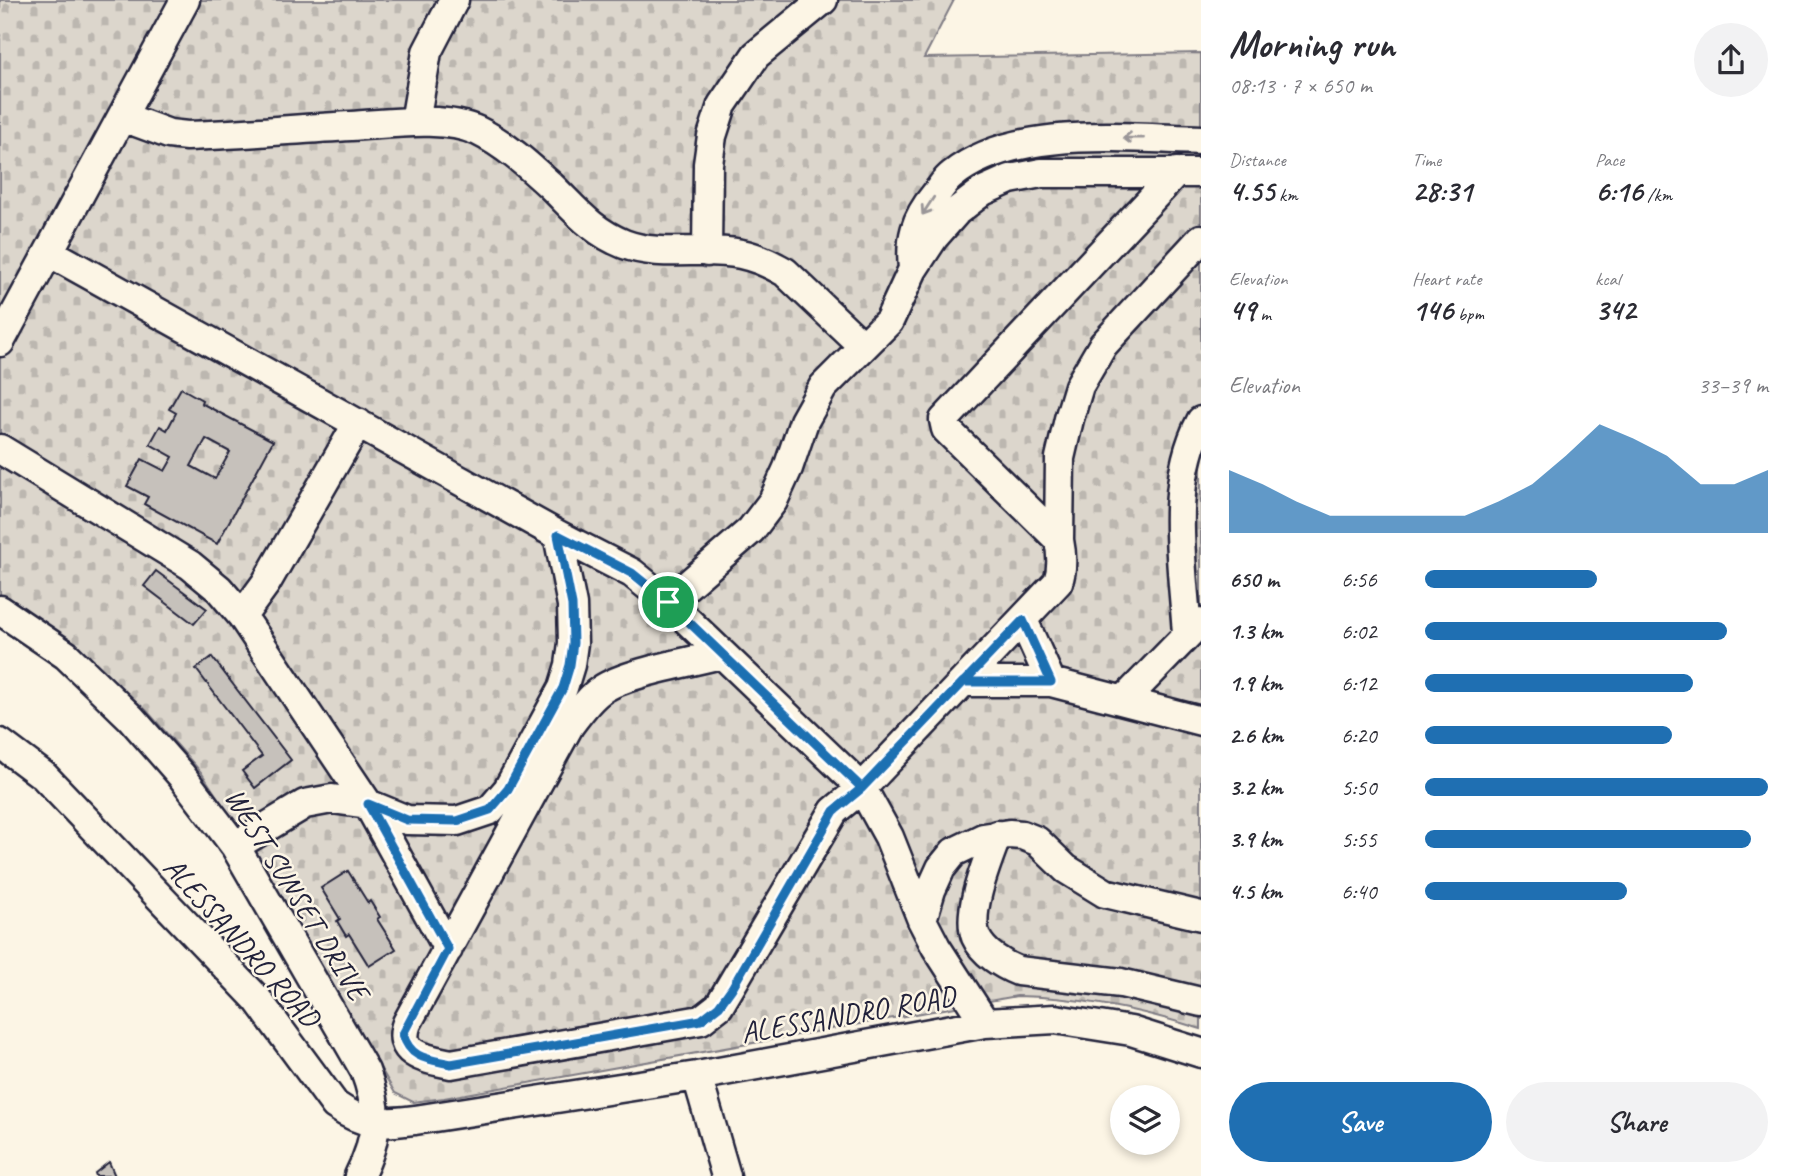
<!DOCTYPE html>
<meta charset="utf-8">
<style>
body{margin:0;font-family:Caveat,sans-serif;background:#f2f2f3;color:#2b2b33;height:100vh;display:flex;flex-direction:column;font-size:26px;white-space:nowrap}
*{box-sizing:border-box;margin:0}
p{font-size:23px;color:#7c7c81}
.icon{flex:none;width:38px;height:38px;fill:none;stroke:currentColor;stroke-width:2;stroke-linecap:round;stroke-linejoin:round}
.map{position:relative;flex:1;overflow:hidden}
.side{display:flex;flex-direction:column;background:#fff;width:595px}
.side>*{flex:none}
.buttons{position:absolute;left:1110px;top:1085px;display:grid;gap:14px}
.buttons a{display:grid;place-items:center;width:70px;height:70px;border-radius:50%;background:#fff;box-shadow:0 4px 10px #0003;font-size:35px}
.pin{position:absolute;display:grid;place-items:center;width:60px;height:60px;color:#fff;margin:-30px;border:4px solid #fff;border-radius:50%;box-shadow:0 2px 7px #0007}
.round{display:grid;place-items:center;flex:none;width:74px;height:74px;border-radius:37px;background:#f2f2f3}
.headline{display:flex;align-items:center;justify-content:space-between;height:119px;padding:0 28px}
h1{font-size:38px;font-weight:700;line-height:52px}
.metrics{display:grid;grid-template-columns:repeat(3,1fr);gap:10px;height:119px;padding:7px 28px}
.metrics div{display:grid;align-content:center}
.metrics b{font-size:30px;font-weight:700}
.metrics small{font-size:19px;font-weight:400}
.metrics p{font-size:19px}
.chart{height:196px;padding:14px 28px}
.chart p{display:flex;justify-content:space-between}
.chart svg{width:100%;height:126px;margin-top:7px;fill:#1f6fb2;opacity:.7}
.cta{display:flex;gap:14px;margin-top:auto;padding:14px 28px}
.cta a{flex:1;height:80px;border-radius:42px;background:#1f6fb2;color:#fff;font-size:28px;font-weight:700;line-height:80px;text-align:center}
.cta a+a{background:#f2f2f3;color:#2b2b33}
ul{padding:0 28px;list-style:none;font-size:23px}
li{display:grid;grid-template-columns:112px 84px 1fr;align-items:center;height:52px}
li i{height:18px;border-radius:9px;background:#1f6fb2}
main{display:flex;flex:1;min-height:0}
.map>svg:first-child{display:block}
</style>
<main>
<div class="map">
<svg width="1201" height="1176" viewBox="0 0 1201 1176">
<defs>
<pattern id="cemetery-stones" width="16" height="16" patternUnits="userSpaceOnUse" patternTransform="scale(1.75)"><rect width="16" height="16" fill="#dcd6cc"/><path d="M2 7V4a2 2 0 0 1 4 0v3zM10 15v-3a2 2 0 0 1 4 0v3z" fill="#bcb7b0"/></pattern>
</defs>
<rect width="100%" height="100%" fill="#fcf5e5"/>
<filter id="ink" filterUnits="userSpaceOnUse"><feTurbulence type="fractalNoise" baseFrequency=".0143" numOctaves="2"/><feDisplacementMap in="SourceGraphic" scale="14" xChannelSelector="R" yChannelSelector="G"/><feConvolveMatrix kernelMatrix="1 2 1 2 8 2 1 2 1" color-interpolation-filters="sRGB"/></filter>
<g filter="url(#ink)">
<path fill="url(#cemetery-stones)" stroke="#7f7c84" stroke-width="2" d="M 0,0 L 954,0 L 924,58 L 1201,53 L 1201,1029 C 1142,1010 1080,997 1017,996 L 444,1098 L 413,1102 L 395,1093 L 260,862 L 201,772 L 147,711 L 75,646 L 0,594 Z"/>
<path fill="#c6c1bb" stroke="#22223b" stroke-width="2" fill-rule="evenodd" d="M 181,388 L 202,400 L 201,403 L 273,441 L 217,544 L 144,504 L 148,497 L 127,486 L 142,459 L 165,471 L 173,457 L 150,444 L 160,426 L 167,430 L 176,413 L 169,409 ZM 206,439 L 230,452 L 215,479 L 191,466 Z
M 156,571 L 207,609 L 194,624 L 144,586 Z
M 212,657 L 291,760 L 255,788 L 242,771 L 262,756 L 196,669 Z
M 348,871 L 368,903 L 370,901 L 380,917 L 377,919 L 396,949 L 369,966 L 349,934 L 346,936 L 337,921 L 340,919 L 321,888 Z
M 109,1162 L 115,1176 L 96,1176 L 95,1173 Z"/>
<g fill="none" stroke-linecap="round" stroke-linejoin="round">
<g stroke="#22223b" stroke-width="33">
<path id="minor" d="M 123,117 L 169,134 L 187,136 C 242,134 297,129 351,126 C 389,124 443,115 478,131 C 505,144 528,165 550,185 C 575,209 591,231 624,244 C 661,258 703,246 741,254 C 756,257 771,264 785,272 L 863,346
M 415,122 L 427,52 L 454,0
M 49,252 L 558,535 L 632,573 L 668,602 L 862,788 L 889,837 L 922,920 L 936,947 L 985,1023
M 707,252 L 708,164 L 712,136 L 722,105 L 756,55 L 823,0
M 913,269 C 910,239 915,219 935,195 C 940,189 945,180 952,175 C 1014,125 1126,138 1201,140
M 0,342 L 185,0
M 0,449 L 190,565 L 219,589 L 242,616 L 368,804 L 448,949
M 1059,540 L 955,438 L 946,429 L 944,420 L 1177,172
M 668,602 L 751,530 L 773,501 L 788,468 L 804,421 L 823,387 L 889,321 L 913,269 L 934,237 L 957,211 L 983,191 L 1010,179 L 1041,173 L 1201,173
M 0,610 L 66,655 L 131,718 L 181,775 L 235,846 L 365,1071 C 380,1110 378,1139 359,1176
M 242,616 L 266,583 L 358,423
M 1023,620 L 1051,682
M 1187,635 C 1183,566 1167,485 1201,421
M 721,654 C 690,662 625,673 601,690 C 588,699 579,713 569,726 L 407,1023 C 395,1055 427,1059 451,1064 L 701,1020 L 719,1006 L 834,811 L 862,788 L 1058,582 C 1063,568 1062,555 1059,540 L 1060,458 L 1069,419 L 1079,386 L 1103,345 L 1201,239
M 963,682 L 1051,682 L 1201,721
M 1125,699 L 1199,623
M 0,743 L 44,776 L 257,999 L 335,1105 C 365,1126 380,1124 415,1120 L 697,1076 L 985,1023 L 1055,1019 L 1131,1031 L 1201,1053
M 997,835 C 988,860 966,911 976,937 C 983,953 1003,965 1018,971 L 1121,983 L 1201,1002
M 235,846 L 305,804 L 332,799 L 368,804 L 407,820 L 457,821 L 490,810 L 508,789 L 563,688 L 570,665 L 573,643 L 572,605 L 558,535
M 922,920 L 931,890 L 941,868 L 954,852 L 983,838 L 1009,834 L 1022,835 L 1037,841 L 1066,869 L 1105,893 L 1201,916
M 697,1076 L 726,1176"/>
</g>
<use href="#minor" stroke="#fcf5e5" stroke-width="28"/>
</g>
<defs><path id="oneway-shaft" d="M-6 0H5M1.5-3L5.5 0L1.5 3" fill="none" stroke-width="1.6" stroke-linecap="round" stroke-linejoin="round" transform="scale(1.75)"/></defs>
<g stroke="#9a9698">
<use href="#oneway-shaft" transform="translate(1133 138) rotate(-179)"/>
<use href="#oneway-shaft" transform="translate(928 206) rotate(123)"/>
</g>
</g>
<g fill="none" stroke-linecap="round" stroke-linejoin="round" filter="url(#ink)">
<g stroke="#fff" stroke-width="14">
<path id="route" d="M 668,602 L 862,788 L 1023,620 L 1051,682 L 963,682 L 862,788 L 834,811 L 732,988 L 719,1006 L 701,1020 L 451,1064 C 428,1059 410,1059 403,1034 L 448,949 L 368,804 L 407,820 L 457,821 L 490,810 L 508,789 L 563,688 L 570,665 L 573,643 L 572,605 L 558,535 L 632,573 L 668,602"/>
</g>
<use href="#route" stroke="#1f6fb2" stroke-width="9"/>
</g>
<g text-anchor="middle" stroke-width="5" stroke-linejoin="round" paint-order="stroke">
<g font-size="30" fill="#22223b" stroke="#fcf5e5">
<text transform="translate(297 894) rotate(58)" y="10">WEST SUNSET DRIVE</text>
<text transform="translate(242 942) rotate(48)" y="10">ALESSANDRO ROAD</text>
<text transform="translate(848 1014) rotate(-10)" y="10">ALESSANDRO ROAD</text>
</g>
</g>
</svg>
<div class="buttons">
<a><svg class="icon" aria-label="layers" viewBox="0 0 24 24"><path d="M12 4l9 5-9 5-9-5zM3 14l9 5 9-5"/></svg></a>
</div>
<div class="pin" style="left:668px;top:602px;background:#1e9e55"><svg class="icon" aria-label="arrive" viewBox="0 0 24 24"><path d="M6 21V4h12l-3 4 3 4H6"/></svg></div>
</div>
<section class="side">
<div class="headline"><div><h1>Morning run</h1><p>08:13 · 7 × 650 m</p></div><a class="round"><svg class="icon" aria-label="share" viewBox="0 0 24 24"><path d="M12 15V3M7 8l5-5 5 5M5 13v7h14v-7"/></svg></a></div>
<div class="metrics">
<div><p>Distance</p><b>4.55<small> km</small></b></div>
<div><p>Time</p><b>28:31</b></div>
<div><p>Pace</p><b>6:16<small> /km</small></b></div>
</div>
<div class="metrics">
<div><p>Elevation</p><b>49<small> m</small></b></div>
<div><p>Heart rate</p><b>146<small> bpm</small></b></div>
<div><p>kcal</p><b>342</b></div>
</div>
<div class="chart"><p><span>Elevation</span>33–39 m</p>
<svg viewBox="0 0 160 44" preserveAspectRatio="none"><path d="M0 44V22L10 27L20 33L30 38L40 38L50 38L60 38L70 38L80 33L90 27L100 17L110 6L120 11L130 17L140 27L150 27L160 22V44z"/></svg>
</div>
<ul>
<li><b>650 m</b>6:56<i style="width:50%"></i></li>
<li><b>1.3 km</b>6:02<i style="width:88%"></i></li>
<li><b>1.9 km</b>6:12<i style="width:78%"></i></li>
<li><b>2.6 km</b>6:20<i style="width:72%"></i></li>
<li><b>3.2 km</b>5:50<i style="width:100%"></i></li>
<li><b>3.9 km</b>5:55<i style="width:95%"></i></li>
<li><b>4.5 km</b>6:40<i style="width:59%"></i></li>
</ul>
<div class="cta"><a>Save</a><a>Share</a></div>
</section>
</main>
